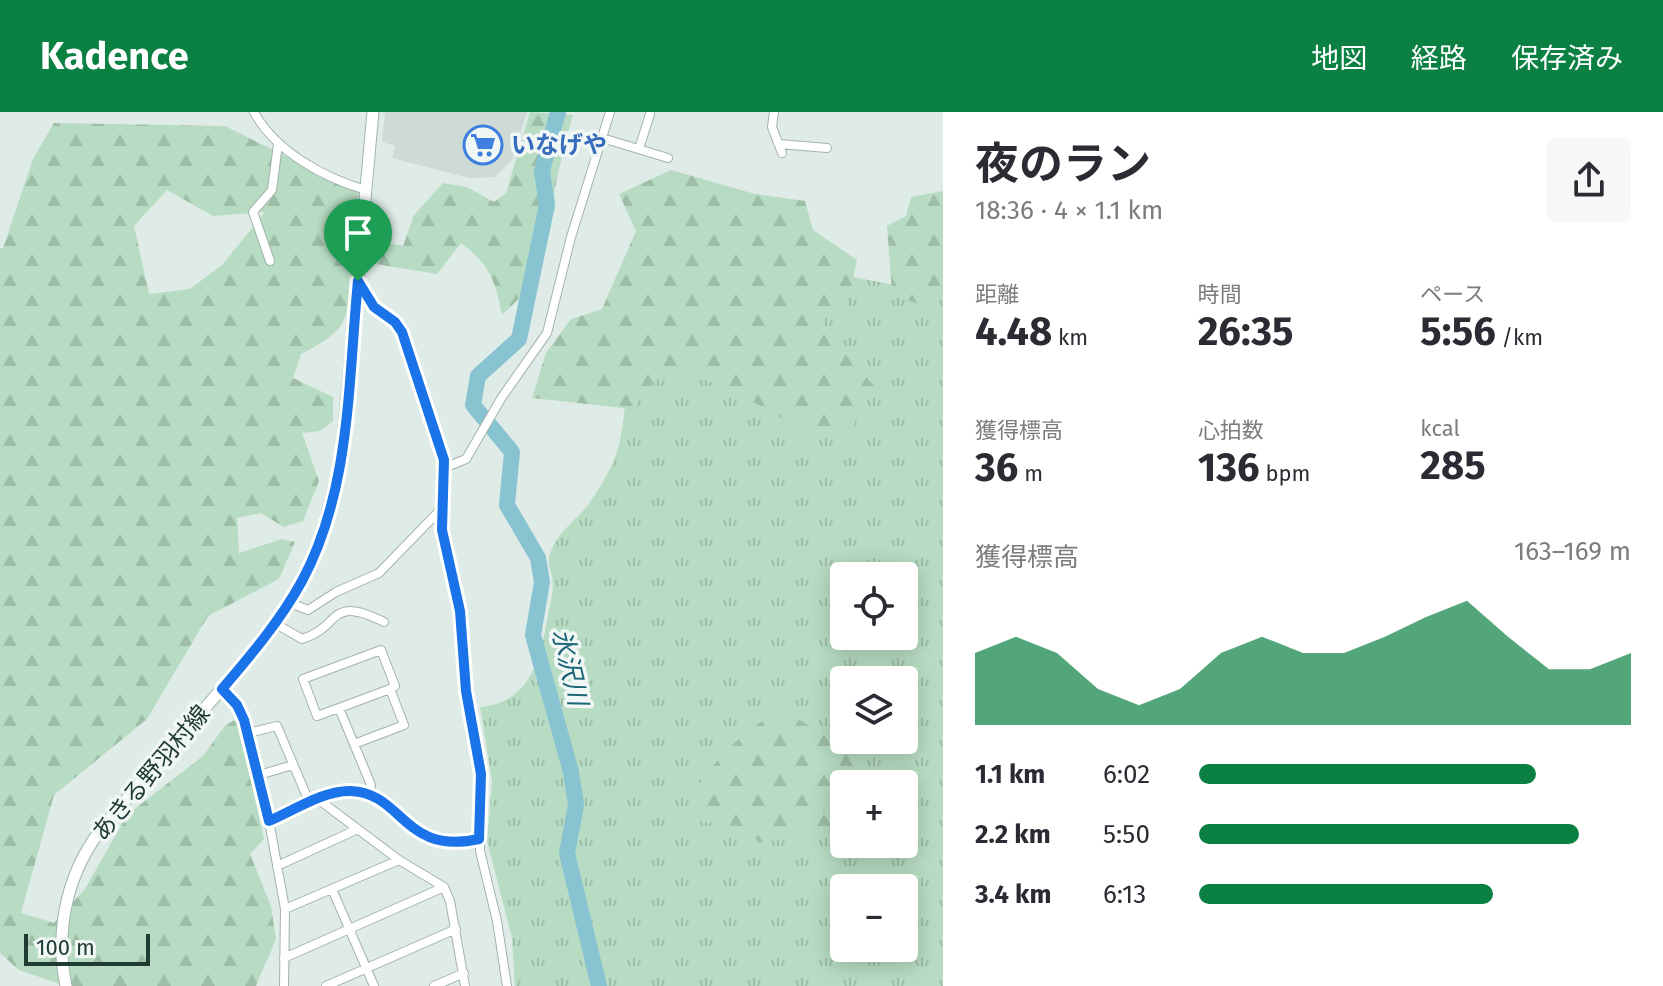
<!DOCTYPE html>
<html lang="ja">
<meta charset="utf-8">
<style>
body{margin:0;font-family:"Fira Sans","Noto Sans JP",sans-serif;background:#f7f7f7;color:#2b2b33;height:100vh;display:flex;flex-direction:column;font-size:30px;white-space:nowrap}
*{box-sizing:border-box;margin:0}
p{font-size:26px;color:#7c7c81}
.icon{flex:none;width:44px;height:44px;fill:none;stroke:currentColor;stroke-width:2;stroke-linecap:round;stroke-linejoin:round}
.map{position:relative;flex:1;overflow:hidden}
.drawer{display:flex;flex-direction:column;background:#fff;width:720px}
.drawer>*{flex:none}
.tools{position:absolute;left:830px;top:450px;display:grid;gap:16px}
.tools a{display:grid;place-items:center;width:88px;height:88px;border-radius:8px;background:#fff;box-shadow:0 4px 20px #0003;font-size:40px}
.scale{position:absolute;left:24px;bottom:20px;width:126px;box-sizing:border-box;padding-left:8px;border:4px solid #203b34;border-top:0;font-size:22px;line-height:28px;white-space:nowrap;color:#203b34;-webkit-text-stroke:6px #f0f7f4;paint-order:stroke}
.pin{position:absolute;display:grid;place-items:center;width:68px;height:68px;color:#fff;margin:-82px -34px;border-radius:50% 50% 50% 0;rotate:-45deg;box-shadow:0 0 8px #0007}
.pin .icon{rotate:45deg}
.round{display:grid;place-items:center;flex:none;width:84px;height:84px;border-radius:8px;background:#f7f7f7}
.overview{display:flex;align-items:center;justify-content:space-between;height:136px;padding:0 32px}
h1{font-size:44px;font-weight:700;line-height:60px}
.metrics{display:grid;grid-template-columns:repeat(3,1fr);gap:12px;height:136px;padding:8px 32px}
.metrics div{display:grid;align-content:center}
.metrics b{font-size:40px;font-weight:700}
.metrics small{font-size:22px;font-weight:400}
.metrics p{font-size:22px}
.chart{height:224px;padding:16px 32px}
.chart p{display:flex;justify-content:space-between}
.chart svg{width:100%;height:144px;margin-top:8px;fill:#0b8043;opacity:.7}
ul{padding:0 32px;list-style:none;font-size:26px}
li{display:grid;grid-template-columns:128px 96px 1fr;align-items:center;height:60px}
li i{height:20px;border-radius:10px;background:#0b8043}
header{display:flex;align-items:center;gap:48px;box-sizing:border-box;height:112px;padding:0 40px;background:#0b8043;color:#fff}
header strong{font-size:38px}
nav{display:flex;gap:44px;margin-inline-start:auto;font-size:28px}
main{display:flex;flex:1;min-height:0}
.map>svg:first-child{display:block}
</style>
<header>
<strong>Kadence</strong>
<nav><a>地図</a><a>経路</a><a>保存済み</a></nav>
</header>
<main>
<div class="map">
<svg width="943" height="874" viewBox="0 0 943 874">
<defs>
<pattern id="grass-tufts" width="24" height="20" patternUnits="userSpaceOnUse" patternTransform="scale(2)"><rect width="24" height="20" fill="#b8dcc3"/><path d="M3 7l-1-3M5 7V3M7 7l1-3M15 17l-1-3M17 17v-4M19 17l1-3" fill="none" stroke="#9ebea8"/></pattern>
<pattern id="forest-firs" width="22" height="20" patternUnits="userSpaceOnUse" patternTransform="scale(2)"><rect width="22" height="20" fill="#b8dcc3"/><path d="M5 1l3.5 6h-7zM16 11l3.5 6h-7z" fill="#9ebea8"/></pattern>
</defs>
<rect width="100%" height="100%" fill="#dfebe6"/>
<path fill="#cedad5" d="M 385,0 L 527,0 L 512,48 L 495,65 L 469,66 L 392,46 L 395,34 L 382,30 Z"/>
<path fill="url(#grass-tufts)" fill-rule="evenodd" d="M 831,161 L 901,174 L 943,166 L 943,874 L 515,874 L 512,826 L 487,729 L 492,669 L 480,595 C 529,591 540,549 547,508 C 549,497 553,483 553,472 C 553,462 546,451 550,442 C 558,418 577,409 590,390 C 598,379 606,365 612,353 C 629,317 620,276 639,242 L 809,249 ZM 844,464 L 904,464 L 904,524 L 844,524 ZM 844,568 L 904,568 L 904,628 L 844,628 ZM 844,672 L 904,672 L 904,732 L 844,732 ZM 844,776 L 904,776 L 904,836 L 844,836 Z"/>
<path fill="url(#forest-firs)" fill-rule="evenodd" d="M 530,0 L 573,3 C 555,59 551,121 526,175 C 522,186 510,195 502,203 C 496,169 489,152 461,131 L 437,162 L 351,148 C 345,205 357,214 301,242 L 293,266 L 333,285 L 333,309 L 320,319 L 302,321 L 319,369 L 303,409 L 284,415 L 261,401 L 237,406 L 239,441 L 282,427 L 295,430 L 279,467 L 208,504 L 147,607 L 54,683 L 21,801 L 54,811 L 85,777 L 127,703 L 203,644 L 224,615 L 237,606 L 264,727 L 250,742 L 271,794 L 276,827 L 256,874 L 66,874 L 19,858 L 0,841 L 0,136 L 3,136 L 33,47 L 54,11 L 225,14 L 358,80 L 356,124 L 403,134 L 414,103 L 443,71 L 467,75 L 494,90 L 506,81 ZM 167,78 L 213,104 L 265,100 L 222,153 L 190,177 L 149,182 L 134,114 Z
M 671,58 L 755,82 L 805,89 L 813,118 L 857,148 L 846,200 L 822,204 L 828,223 L 876,276 L 860,295 L 851,322 L 816,328 L 769,298 L 677,254 L 655,269 L 632,297 L 532,286 L 546,241 L 571,207 L 602,197 L 636,119 L 619,82 Z
M 943,79 L 943,183 L 918,192 L 892,182 L 887,114 L 906,104 L 911,85 Z
M 775,600 L 802,609 L 848,639 L 860,672 L 844,672 L 844,700 L 830,717 L 759,731 L 748,716 L 698,709 L 690,693 C 705,653 739,624 775,600 Z"/>
<g fill="none" stroke-linecap="round" stroke-linejoin="round">
<path stroke="#87c3d1" stroke-width="16" d="M 558,0 L 542,59 L 547,93 L 519,227 L 478,264 L 473,293 L 512,340 L 507,393 L 538,446 L 542,470 L 533,523 L 571,660 L 576,693 L 567,741 L 599,874"/>
<g stroke="#a2b3ad" stroke-width="10">
<path id="street" d="M 254,0 C 275,39 324,66 366,78
M 774,0 L 772,15 L 782,41
M 602,26 L 668,46
M 779,32 L 827,36
M 639,37 L 650,2
M 270,149 L 253,100 L 272,78 L 278,32
M 358,170 L 374,195 L 395,210 L 402,220 L 444,346 L 442,418 L 460,499 L 466,579 L 481,662 L 480,739 L 497,809 L 507,874
M 444,356 L 466,347 L 502,285 L 547,221 L 571,125 L 610,0
M 290,491 L 308,498 L 336,480 L 379,461 L 443,395
M 276,512 L 302,527 C 342,515 327,482 384,510
M 381,538 L 395,574 L 390,577 L 404,613 L 354,632 L 339,596 L 317,604 L 303,567 Z
M 222,577 L 242,602 L 266,692 L 285,797 L 284,874
M 339,596 L 390,577
M 248,621 L 277,614 L 310,692
M 354,632 L 371,673 L 370,684
M 259,663 L 293,653
M 319,688 L 399,748 L 444,775 L 450,789 L 465,874
M 269,709 C 299,697 342,666 374,686 C 394,699 412,718 435,729 L 447,732 L 479,727
M 277,754 L 358,717
M 332,777 L 374,874
M 285,797 L 399,748
M 284,846 L 444,775
M 326,874 L 456,817
M 434,874 L 464,861"/>
</g>
<g stroke="#9eb6ae" stroke-width="13">
<path id="secondary" d="M 66,874 C 54,816 68,757 106,711 L 268,523 L 295,482 L 320,429 L 341,349 L 373,0"/>
</g>
<use href="#street" stroke="#fff" stroke-width="8"/>
<use href="#secondary" stroke="#fff" stroke-width="11"/>
</g>
<g fill="none" stroke-linecap="round" stroke-linejoin="round">
<g stroke="#fff" stroke-width="16">
<path id="route" d="M 358,169 L 374,195 L 395,210 L 402,220 L 444,348 L 442,418 L 460,499 L 466,579 L 481,662 L 479,727 C 404,744 403,681 351,679 C 324,678 293,699 269,709 L 244,608 L 237,593 L 222,577 C 251,543 280,509 302,469 C 351,378 348,270 358,169 Z"/>
</g>
<use href="#route" stroke="#1a73e8" stroke-width="10"/>
</g>
<defs>
<g id="supermarket-ring" transform="scale(2)"><circle r="9.5" fill="#f0f7f4" stroke="#3f7fe0" stroke-width="1.5"/><path d="M-6-5.5h2.5l.6 2H6L4.5 2H-2.5L-4.4-4H-6ZM-1.5 3.2a1.3 1.3 0 1 0 .1 0ZM3 3.2a1.3 1.3 0 1 0 .1 0Z" fill="#3f7fe0"/></g>
</defs>
<g fill-rule="evenodd">
<use href="#supermarket-ring" x="483" y="33"/>
</g>
<g text-anchor="middle" stroke-width="7" stroke-linejoin="round" paint-order="stroke">
<g font-size="24" font-weight="bold" fill="#366cbe" stroke="#f0f7f4" text-anchor="start">
<text x="511" y="41">いなげや</text>
</g>
<g font-size="24" fill="#203b34" stroke="#f0f7f4">
<text transform="translate(151 661) rotate(-50)" y="8">あきる野羽村線</text>
</g>
<g font-size="26" font-style="italic" fill="#1b6577" stroke="#f0f7f4">
<text transform="translate(570 555) rotate(77)" y="9">氷沢川</text>
</g>
</g>
</svg>
<div class="tools">
<a><svg class="icon" aria-label="locate" viewBox="0 0 24 24"><circle cx="12" cy="12" r="6"/><path d="M12 2v4M12 18v4M2 12h4M18 12h4"/></svg></a>
<a><svg class="icon" aria-label="layers" viewBox="0 0 24 24"><path d="M12 4l9 5-9 5-9-5zM3 14l9 5 9-5"/></svg></a>
<a>+</a>
<a>−</a>
</div>
<div class="scale">100 m</div>
<div class="pin" style="left:358px;top:169px;background:#1e9e55"><svg class="icon" aria-label="arrive" viewBox="0 0 24 24"><path d="M6 21V4h12l-3 4 3 4H6"/></svg></div>
</div>
<section class="drawer">
<div class="overview"><div><h1>夜のラン</h1><p>18:36 · 4 × 1.1 km</p></div><a class="round"><svg class="icon" aria-label="share" viewBox="0 0 24 24"><path d="M12 15V3M7 8l5-5 5 5M5 13v7h14v-7"/></svg></a></div>
<div class="metrics">
<div><p>距離</p><b>4.48<small> km</small></b></div>
<div><p>時間</p><b>26:35</b></div>
<div><p>ペース</p><b>5:56<small> /km</small></b></div>
</div>
<div class="metrics">
<div><p>獲得標高</p><b>36<small> m</small></b></div>
<div><p>心拍数</p><b>136<small> bpm</small></b></div>
<div><p>kcal</p><b>285</b></div>
</div>
<div class="chart"><p><span>獲得標高</span>163–169 m</p>
<svg viewBox="0 0 160 44" preserveAspectRatio="none"><path d="M0 44V22L10 17L20 22L30 33L40 38L50 33L60 22L70 17L80 22L90 22L100 17L110 11L120 6L130 17L140 27L150 27L160 22V44z"/></svg>
</div>
<ul>
<li><b>1.1 km</b>6:02<i style="width:78%"></i></li>
<li><b>2.2 km</b>5:50<i style="width:88%"></i></li>
<li><b>3.4 km</b>6:13<i style="width:68%"></i></li>
</ul>
</section>
</main>
